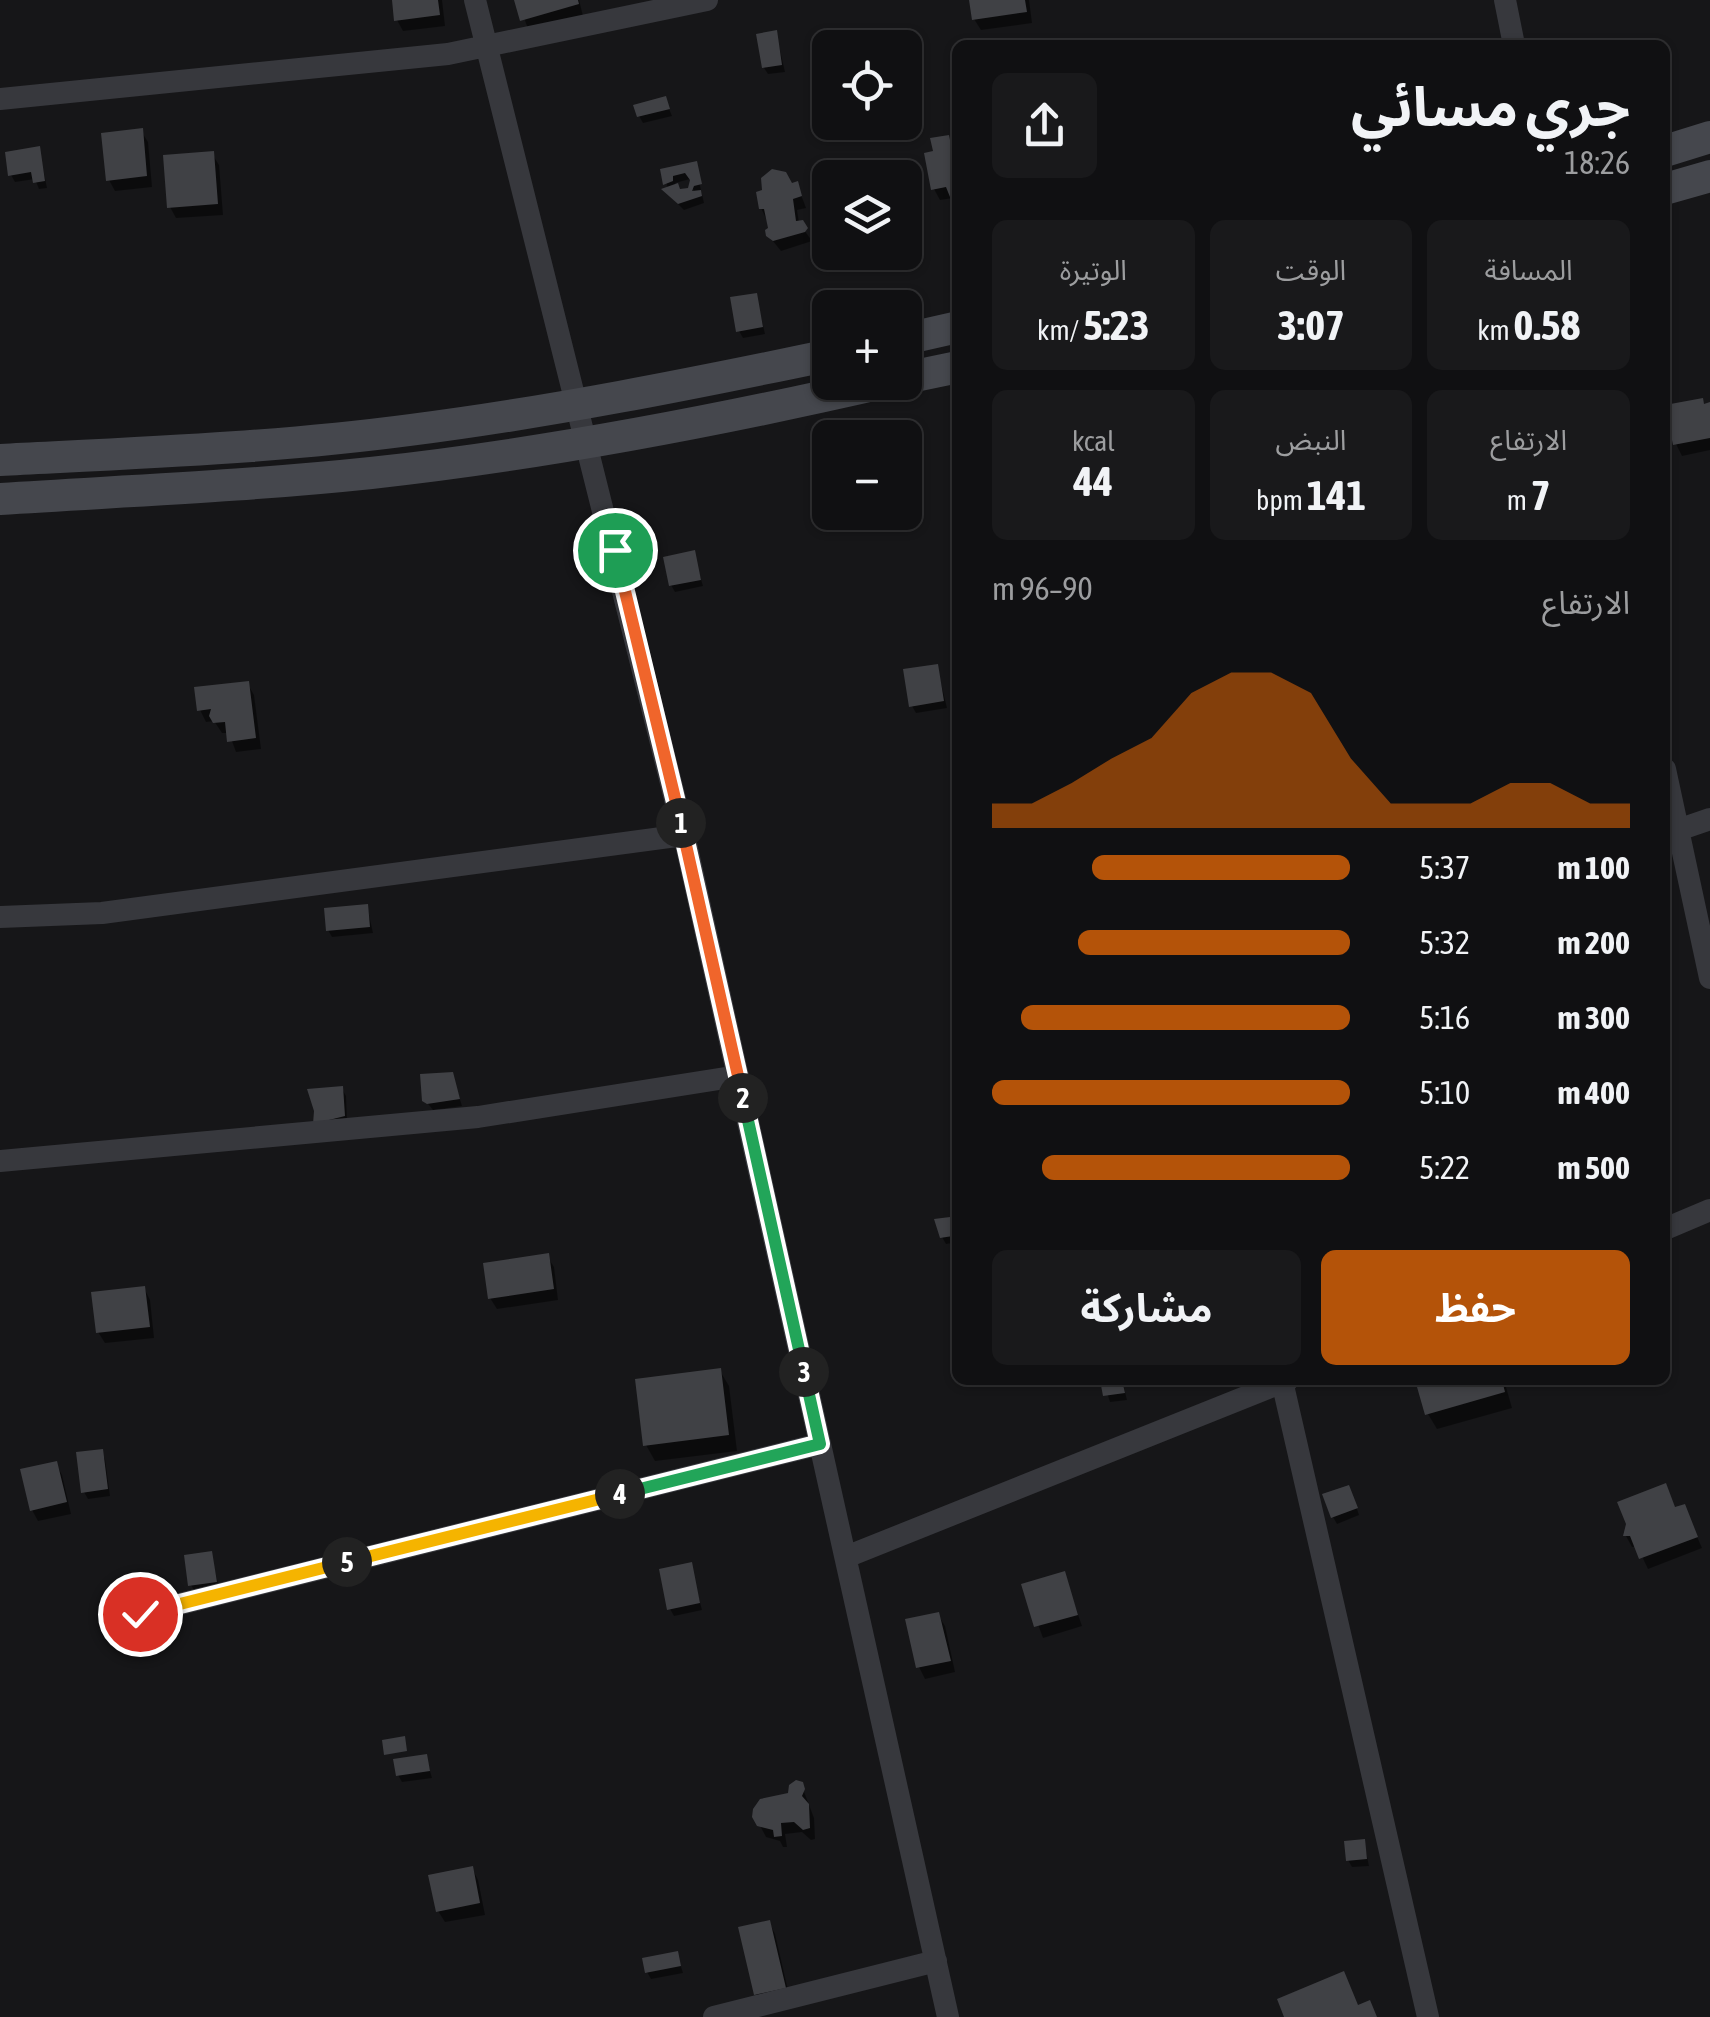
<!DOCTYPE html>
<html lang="ar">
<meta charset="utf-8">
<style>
body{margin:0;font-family:"Asap Condensed","Noto Sans Arabic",sans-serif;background:#19191b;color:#f1f3f6;direction:rtl;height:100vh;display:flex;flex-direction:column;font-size:38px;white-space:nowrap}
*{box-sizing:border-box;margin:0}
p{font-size:32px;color:#9c9d9f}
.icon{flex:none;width:55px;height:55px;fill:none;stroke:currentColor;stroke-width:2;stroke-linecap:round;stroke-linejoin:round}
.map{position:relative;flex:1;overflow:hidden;direction:ltr}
.drawer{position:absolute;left:952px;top:40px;width:718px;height:1345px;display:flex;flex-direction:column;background:#101012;border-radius:15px;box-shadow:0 2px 8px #0004,0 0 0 2px #303032;direction:rtl}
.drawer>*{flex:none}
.tools{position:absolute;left:812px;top:30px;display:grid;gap:20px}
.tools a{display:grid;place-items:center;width:110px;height:110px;border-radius:15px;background:#101012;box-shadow:0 2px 8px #0004,0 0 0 2px #303032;font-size:50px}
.pin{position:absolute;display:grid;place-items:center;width:85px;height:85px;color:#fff;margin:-42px;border:5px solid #fff;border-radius:50%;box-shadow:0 2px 10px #0007}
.km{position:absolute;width:50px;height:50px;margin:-25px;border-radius:50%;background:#222;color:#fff;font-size:28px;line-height:50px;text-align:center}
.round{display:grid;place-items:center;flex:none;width:105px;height:105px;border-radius:15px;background:#19191b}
.summary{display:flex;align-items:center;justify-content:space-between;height:170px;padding:0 40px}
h1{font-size:55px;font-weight:700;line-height:75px}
.figures{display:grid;grid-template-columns:repeat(3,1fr);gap:15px;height:170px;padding:10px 40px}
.figures div{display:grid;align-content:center;border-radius:15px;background:#19191b;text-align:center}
.figures b{font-size:42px;font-weight:700}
.figures small{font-size:28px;font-weight:400}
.figures p{font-size:28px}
.chart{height:280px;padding:20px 40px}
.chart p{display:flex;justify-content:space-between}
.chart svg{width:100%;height:180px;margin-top:10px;fill:#b45309;opacity:.7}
.action{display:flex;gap:20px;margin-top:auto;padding:20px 40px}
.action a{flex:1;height:115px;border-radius:15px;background:#b45309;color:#fff;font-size:40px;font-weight:700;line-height:115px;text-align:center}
.action a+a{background:#19191b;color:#f1f3f6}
ul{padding:0 40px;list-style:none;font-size:32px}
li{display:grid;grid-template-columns:160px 120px 1fr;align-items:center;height:75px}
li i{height:25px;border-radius:12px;background:#b45309}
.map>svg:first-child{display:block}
</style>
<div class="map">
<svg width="1710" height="2017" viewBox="0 0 1710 2017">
<rect width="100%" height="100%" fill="#161618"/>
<path fill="#0007" fill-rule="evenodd" d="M 394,0 L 442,0 L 445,26 L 403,31 L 397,20 Z
M 517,0 L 579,0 L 583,16 L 529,31 Z
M 972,0 L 1029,0 L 1032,23 L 981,30 L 974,19 Z
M 776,33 L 785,72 L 768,74 L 764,68 Z
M 665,99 L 672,116 L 643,123 L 639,116 Z
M 141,131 L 148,142 L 152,187 L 115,191 L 109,180 Z
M 948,138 L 953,147 L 958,147 L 958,206 L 953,198 L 940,200 L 934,189 L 936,153 Z
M 39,149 L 47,188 L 39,189 L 35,179 L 15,182 L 11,175 Z
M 212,154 L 219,165 L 223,215 L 176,218 L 170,207 Z
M 695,164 L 704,203 L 684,210 L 664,190 L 668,189 L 663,171 ZM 690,179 L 694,192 L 680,191 L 675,183 Z
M 797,184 L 806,208 L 797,210 L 799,223 L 812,241 L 781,251 L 768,235 L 771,229 L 761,208 Z
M 756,295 L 765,334 L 743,338 L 739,331 Z
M 1668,407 L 1710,407 L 1710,450 L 1682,456 L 1676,444 Z
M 693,553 L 703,586 L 675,592 L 671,585 Z
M 937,667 L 947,708 L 916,713 L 912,706 Z
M 247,683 L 254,695 L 261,749 L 236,752 L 229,733 L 222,733 L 214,721 L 206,722 L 200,710 Z
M 367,906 L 373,933 L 332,937 L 328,930 Z
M 452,1074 L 462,1106 L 433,1110 L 425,1100 Z
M 342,1089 L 346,1096 L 347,1123 L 320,1130 Z
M 958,1218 L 958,1242 L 946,1244 L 942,1237 Z
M 547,1256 L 554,1267 L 558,1300 L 497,1309 L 490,1298 Z
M 144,1288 L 150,1300 L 154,1338 L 105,1343 L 98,1332 Z
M 720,1371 L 729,1386 L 737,1451 L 655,1461 L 646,1445 Z
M 1103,1380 L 1122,1380 L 1127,1400 L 1110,1402 Z
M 1418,1380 L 1504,1380 L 1512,1408 L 1437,1429 L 1428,1414 Z
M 101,1452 L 105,1459 L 110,1496 L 88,1499 L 84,1492 Z
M 56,1464 L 62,1475 L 71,1514 L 38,1521 L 32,1510 Z
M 1352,1494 L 1359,1515 L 1337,1524 L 1333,1517 Z
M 1684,1507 L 1702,1548 L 1648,1569 L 1637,1546 L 1632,1547 L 1626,1536 Z
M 211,1554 L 219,1588 L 195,1592 L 191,1585 Z
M 690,1565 L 702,1610 L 674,1616 L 670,1609 Z
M 1064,1574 L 1082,1626 L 1043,1638 L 1024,1586 Z
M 938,1615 L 945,1626 L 955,1672 L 925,1679 L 919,1667 Z
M 426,1757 L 432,1778 L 402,1782 L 398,1775 Z
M 801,1784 L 814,1818 L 815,1839 L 811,1840 L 802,1832 L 785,1834 L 787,1847 L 783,1847 L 780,1841 L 766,1837 L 755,1816 Z
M 1364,1842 L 1369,1866 L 1352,1867 L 1348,1860 Z
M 472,1868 L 478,1880 L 485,1915 L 445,1922 L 438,1911 Z
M 769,1922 L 775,1934 L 790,1999 L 763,2006 L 756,1994 Z
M 677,1954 L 683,1973 L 651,1979 L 647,1972 Z"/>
<path fill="#404145" d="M 392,0 L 438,0 L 440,15 L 394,21 Z
M 514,0 L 578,0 L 579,4 L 520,21 Z
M 969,0 L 1025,0 L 1027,12 L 972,20 Z
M 777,30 L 782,65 L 762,68 L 756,34 Z
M 844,36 L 847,48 L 830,48 L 828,91 L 817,42 Z
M 666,96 L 670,109 L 637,117 L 633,105 Z
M 143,128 L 147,176 L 106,181 L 101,133 Z
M 949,135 L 951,145 L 958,144 L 958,202 L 952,202 L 946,187 L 931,190 L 924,153 L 933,151 L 930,138 Z
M 40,146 L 45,181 L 33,183 L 31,172 L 8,176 L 5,152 Z
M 214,151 L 218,204 L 167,208 L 163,155 Z
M 697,161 L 702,184 L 694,186 L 692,191 L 701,190 L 702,196 L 678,204 L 661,189 L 678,183 L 680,189 L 688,188 L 690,180 L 685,173 L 673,176 L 673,181 L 663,185 L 660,169 Z
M 772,169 L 786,172 L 792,183 L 798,181 L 802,196 L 793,199 L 796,221 L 803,220 L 808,228 L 805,232 L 773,241 L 766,236 L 765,230 L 768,228 L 764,209 L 759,209 L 756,192 L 762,190 L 761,178 Z
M 757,293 L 763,327 L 736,332 L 730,297 Z
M 1703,398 L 1704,404 L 1710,402 L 1710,438 L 1673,445 L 1665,405 Z
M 695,550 L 701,580 L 669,586 L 663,557 Z
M 938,664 L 944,701 L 909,707 L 903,669 Z
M 249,681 L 256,738 L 227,742 L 225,722 L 213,723 L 209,716 L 211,709 L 197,711 L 194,687 Z
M 368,904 L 370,927 L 326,931 L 324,908 Z
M 453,1072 L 460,1099 L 427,1104 L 422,1101 L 420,1074 Z
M 343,1086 L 345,1116 L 313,1124 L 314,1111 L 307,1089 Z
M 958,1216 L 958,1243 L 953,1236 L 940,1238 L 934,1219 Z
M 549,1253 L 554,1289 L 488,1299 L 483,1263 Z
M 145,1286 L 150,1327 L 96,1333 L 91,1292 Z
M 721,1368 L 729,1435 L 643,1446 L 635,1379 Z
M 1100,1380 L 1122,1380 L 1125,1393 L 1103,1396 Z
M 1415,1380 L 1502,1380 L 1505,1392 L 1425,1415 Z
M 103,1449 L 108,1489 L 81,1493 L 76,1452 Z
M 57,1461 L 67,1502 L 30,1511 L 20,1469 Z
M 1666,1483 L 1675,1507 L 1685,1504 L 1698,1537 L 1639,1559 L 1630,1536 L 1623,1536 L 1626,1524 L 1617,1502 Z
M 1349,1485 L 1358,1508 L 1331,1518 L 1322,1494 Z
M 212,1551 L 217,1582 L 188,1586 L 184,1555 Z
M 692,1562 L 700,1603 L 667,1610 L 659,1569 Z
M 1065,1571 L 1078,1615 L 1034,1627 L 1021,1584 Z
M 939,1612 L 951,1661 L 916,1668 L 905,1619 Z
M 405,1736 L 407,1751 L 384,1755 L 382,1740 Z
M 427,1754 L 430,1771 L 396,1776 L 393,1759 Z
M 796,1780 L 803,1782 L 805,1789 L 802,1796 L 809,1804 L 810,1828 L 803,1830 L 794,1822 L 781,1823 L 782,1836 L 774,1837 L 773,1830 L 757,1826 L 752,1817 L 753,1809 L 760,1799 L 788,1793 L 789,1785 Z
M 1365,1839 L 1367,1859 L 1346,1861 L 1344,1841 Z
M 473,1866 L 480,1903 L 436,1912 L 428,1875 Z
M 770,1920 L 786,1988 L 754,1995 L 738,1927 Z
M 678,1951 L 681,1966 L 645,1973 L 642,1958 Z
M 1344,1971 L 1358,2005 L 1370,2000 L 1377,2017 L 1284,2017 L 1277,1999 Z"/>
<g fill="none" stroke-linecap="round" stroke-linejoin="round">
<path stroke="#37383d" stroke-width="22" d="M 475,0 L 684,835 L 948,2017
M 1505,0 L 1514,45
M 0,99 L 448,54 L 707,0
M 1665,769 L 1710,978
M 1678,830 L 1710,819
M 0,917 L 102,913 L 684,835
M 0,1161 L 478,1117 L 738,1076
M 1665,1229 L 1710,1210
M 1282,1381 L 1428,2017
M 846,1557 L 1288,1380
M 140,1614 L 820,1444
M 714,2017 L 936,1961"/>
<path stroke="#45474d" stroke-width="32" d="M 1665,151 L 1710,137
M 1665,189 L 1710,176
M 905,339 L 958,327
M 905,378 L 958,367
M 0,460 C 137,453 274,448 410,430 C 551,412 691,384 830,355
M 0,499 C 124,491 248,486 371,473 C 545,454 717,421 887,382"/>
</g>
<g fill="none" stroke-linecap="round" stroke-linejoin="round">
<g stroke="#fff" stroke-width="20">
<path id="split-1" d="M 615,550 L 681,823"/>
</g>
<g stroke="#fff" stroke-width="20">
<path id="split-2" d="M 681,823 L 743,1098"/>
</g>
<g stroke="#fff" stroke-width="20">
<path id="split-3" d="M 743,1098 L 804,1372"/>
</g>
<g stroke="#fff" stroke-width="20">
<path id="split-4" d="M 620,1494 L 820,1444 L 804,1372"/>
</g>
<g stroke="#fff" stroke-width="20">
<path id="split-5" d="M 347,1562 L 620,1494"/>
</g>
<g stroke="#fff" stroke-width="20">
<path id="split-6" d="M 140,1614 L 347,1562"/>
</g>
<use href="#split-1" stroke="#f0652b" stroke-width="12"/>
<use href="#split-2" stroke="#f0652b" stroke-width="12"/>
<use href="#split-3" stroke="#22a559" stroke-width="12"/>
<use href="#split-4" stroke="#22a559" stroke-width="12"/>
<use href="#split-5" stroke="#f5b400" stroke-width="12"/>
<use href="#split-6" stroke="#f5b400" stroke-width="12"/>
</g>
</svg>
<div class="tools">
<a><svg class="icon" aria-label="locate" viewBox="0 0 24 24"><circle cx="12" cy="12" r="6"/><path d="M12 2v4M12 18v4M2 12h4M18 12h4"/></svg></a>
<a><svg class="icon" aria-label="layers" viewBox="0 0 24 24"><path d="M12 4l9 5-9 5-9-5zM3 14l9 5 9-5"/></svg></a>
<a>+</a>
<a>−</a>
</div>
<div class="pin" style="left:615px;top:550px;background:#1e9e55"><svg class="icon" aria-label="arrive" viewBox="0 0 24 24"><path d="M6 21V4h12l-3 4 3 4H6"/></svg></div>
<div class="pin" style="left:140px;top:1614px;background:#d93025"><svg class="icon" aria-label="check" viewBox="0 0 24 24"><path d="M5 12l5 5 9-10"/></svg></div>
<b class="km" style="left:681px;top:823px">1</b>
<b class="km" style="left:743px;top:1098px">2</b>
<b class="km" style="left:804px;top:1372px">3</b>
<b class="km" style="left:620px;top:1494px">4</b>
<b class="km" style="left:347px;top:1562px">5</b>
<section class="drawer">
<div class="summary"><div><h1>جري مسائي</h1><p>18:26</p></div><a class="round"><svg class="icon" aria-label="share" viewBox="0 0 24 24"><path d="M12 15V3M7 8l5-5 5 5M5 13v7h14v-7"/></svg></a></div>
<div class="figures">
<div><p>المسافة</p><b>0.58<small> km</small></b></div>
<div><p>الوقت</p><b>3:07</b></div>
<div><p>الوتيرة</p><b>5:23<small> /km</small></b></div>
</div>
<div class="figures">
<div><p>الارتفاع</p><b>7<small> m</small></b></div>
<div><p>النبض</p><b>141<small> bpm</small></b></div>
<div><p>kcal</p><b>44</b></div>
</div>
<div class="chart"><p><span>الارتفاع</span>90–96 m</p>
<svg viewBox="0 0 160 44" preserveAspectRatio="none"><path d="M0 44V38L10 38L20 33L30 27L40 22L50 11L60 6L70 6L80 11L90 27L100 38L110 38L120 38L130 33L140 33L150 38L160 38V44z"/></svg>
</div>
<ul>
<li><b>100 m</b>5:37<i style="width:72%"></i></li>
<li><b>200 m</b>5:32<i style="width:76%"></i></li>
<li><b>300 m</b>5:16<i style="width:92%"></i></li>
<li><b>400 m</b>5:10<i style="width:100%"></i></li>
<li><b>500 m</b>5:22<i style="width:86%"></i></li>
</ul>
<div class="action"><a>حفظ</a><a>مشاركة</a></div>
</section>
</div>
